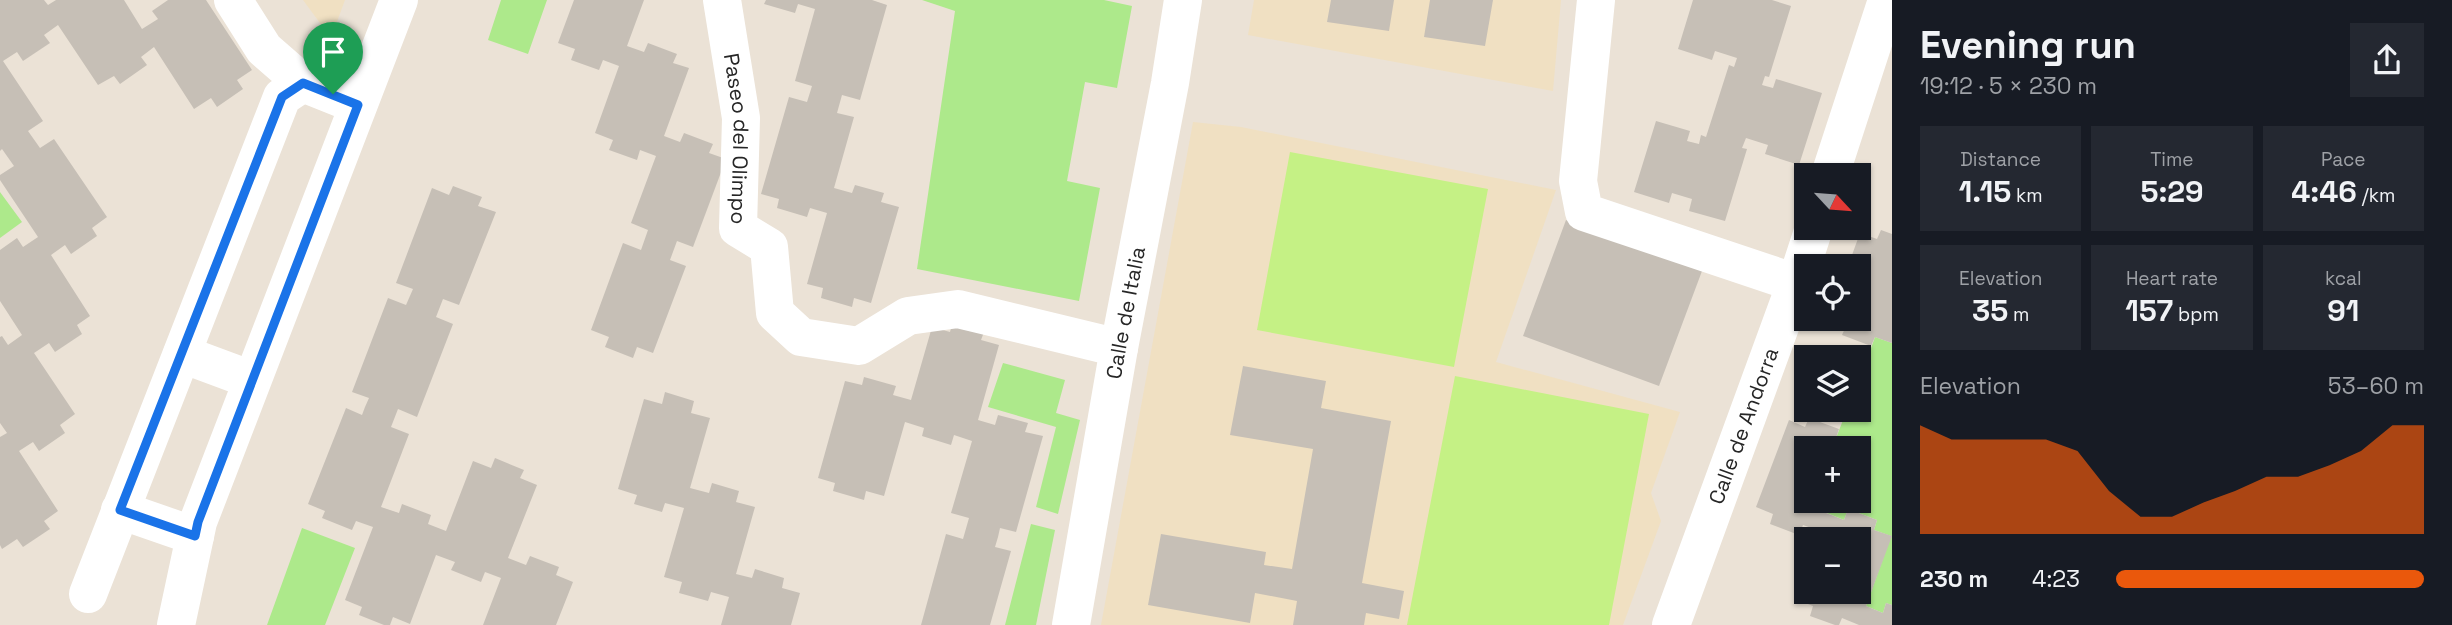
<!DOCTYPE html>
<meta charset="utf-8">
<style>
body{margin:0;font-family:"Space Grotesk",sans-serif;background:#242831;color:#f1f3f6;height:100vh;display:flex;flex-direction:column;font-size:26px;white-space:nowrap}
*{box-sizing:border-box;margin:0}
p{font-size:23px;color:#9ea1a6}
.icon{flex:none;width:38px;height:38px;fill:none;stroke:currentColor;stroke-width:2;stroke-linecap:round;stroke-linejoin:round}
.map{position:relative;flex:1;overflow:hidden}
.drawer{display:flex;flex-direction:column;background:#171b24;width:560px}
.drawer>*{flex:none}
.needle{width:46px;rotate:116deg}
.fabs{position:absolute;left:1794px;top:163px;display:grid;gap:14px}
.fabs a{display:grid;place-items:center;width:77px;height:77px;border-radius:0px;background:#171b24;box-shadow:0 2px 5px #0004;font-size:35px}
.pin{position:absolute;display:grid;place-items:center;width:60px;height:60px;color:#fff;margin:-72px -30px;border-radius:50% 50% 50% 0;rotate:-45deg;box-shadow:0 0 7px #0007}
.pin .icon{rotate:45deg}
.round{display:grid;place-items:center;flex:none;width:74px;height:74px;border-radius:0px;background:#242831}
.head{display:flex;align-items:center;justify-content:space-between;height:119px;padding:0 28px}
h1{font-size:38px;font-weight:600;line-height:52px}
.figures{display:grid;grid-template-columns:repeat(3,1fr);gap:10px;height:119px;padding:7px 28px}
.figures div{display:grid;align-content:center;border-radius:0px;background:#242831;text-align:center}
.figures b{font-size:30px;font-weight:600}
.figures small{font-size:19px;font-weight:400}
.figures p{font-size:19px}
.chart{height:196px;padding:14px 28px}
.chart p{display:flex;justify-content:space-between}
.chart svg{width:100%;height:126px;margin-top:7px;fill:#ea580c;opacity:.7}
ul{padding:0 28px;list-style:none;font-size:23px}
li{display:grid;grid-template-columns:112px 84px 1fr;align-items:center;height:52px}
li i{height:18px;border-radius:9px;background:#ea580c}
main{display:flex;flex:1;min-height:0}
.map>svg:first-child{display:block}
</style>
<main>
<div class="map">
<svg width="1892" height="625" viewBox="0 0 1892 625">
<rect width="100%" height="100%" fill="#ebe2d6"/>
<path fill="#f0e0c2" d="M 303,0 L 345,0 L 331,38 Z
M 1254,0 L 1561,0 L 1553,91 L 1248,35 Z
M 1193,122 L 1241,127 L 1556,190 L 1496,362 L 1680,412 L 1651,493 L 1661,521 L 1623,625 L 1101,625 Z"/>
<path fill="#ade98b" d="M 501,0 L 547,0 L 528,54 L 488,40 Z
M 922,0 L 1104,0 L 1132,6 L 1117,88 L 1085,82 L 1067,181 L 1100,188 L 1079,301 L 917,269 L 955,11 Z
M 0,192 L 22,222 L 0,238 Z
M 1875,337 L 1892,343 L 1892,605 L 1886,603 L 1883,613 L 1866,606 L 1891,536 L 1874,530 L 1877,520 L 1848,509 L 1844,520 L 1827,513 L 1831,501 L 1858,500 L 1858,448 L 1851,448 L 1852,445 L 1836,438 L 1847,410 L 1858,410 L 1859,381 Z
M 1003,363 L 1065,380 L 1056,413 L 1080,420 L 1058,514 L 1036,507 L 1056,427 L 988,407 Z
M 1031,524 L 1055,530 L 1036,625 L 1005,625 Z
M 302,528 L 355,548 L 325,625 L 267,625 Z"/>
<path fill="#c5f185" d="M 1290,152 L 1488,189 L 1454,367 L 1257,330 Z
M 1455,376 L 1649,414 L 1609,625 L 1407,625 Z"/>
<path fill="#c6bfb6" d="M 0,0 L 44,0 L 48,5 L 56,0 L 124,0 L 142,29 L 158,19 L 152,11 L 168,0 L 206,0 L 252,70 L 237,80 L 243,89 L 217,107 L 211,98 L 194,109 L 154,47 L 141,57 L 147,65 L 120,84 L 114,76 L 98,85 L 58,25 L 44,35 L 50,43 L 23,61 L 17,52 L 3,61 L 43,121 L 28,131 L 40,148 L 54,139 L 107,217 L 92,228 L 97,236 L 71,254 L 65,245 L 51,255 L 90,316 L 77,325 L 82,334 L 55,352 L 49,343 L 34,353 L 75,414 L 60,425 L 65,433 L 39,451 L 33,442 L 19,451 L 58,511 L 44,521 L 50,529 L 23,547 L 17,539 L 2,549 L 0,545 L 0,437 L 7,433 L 0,423 L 0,337 L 2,336 L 8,345 L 22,335 L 0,301 L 0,250 L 17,238 L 23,247 L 38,237 L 0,180 L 0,175 L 14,166 L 2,149 L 0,151 Z
M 574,0 L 644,0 L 627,46 L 644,52 L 648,43 L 677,54 L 673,63 L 689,68 L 664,136 L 680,142 L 684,133 L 713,144 L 709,153 L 726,159 L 693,247 L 677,241 L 670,260 L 686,266 L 653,353 L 637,347 L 633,358 L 605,347 L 609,337 L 591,330 L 623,243 L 641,250 L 648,230 L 631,223 L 656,156 L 640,150 L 637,160 L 609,150 L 613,140 L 595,133 L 619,66 L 603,60 L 599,70 L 571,60 L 575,49 L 558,43 Z
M 766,0 L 872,0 L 887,5 L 860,100 L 842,95 L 837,113 L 854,117 L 834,188 L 852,193 L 855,185 L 884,193 L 881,202 L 899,207 L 871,303 L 854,298 L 852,307 L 821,298 L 823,288 L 807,284 L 827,213 L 810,208 L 807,217 L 777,208 L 779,199 L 761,194 L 789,97 L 807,102 L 812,86 L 795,81 L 815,9 L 798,4 L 795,13 L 764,4 Z
M 1331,0 L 1394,0 L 1389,31 L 1327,22 Z
M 1430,0 L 1493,0 L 1485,46 L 1424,37 Z
M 1693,0 L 1772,0 L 1791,6 L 1769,77 L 1765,76 L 1762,85 L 1773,88 L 1776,79 L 1822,93 L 1799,165 L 1765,154 L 1768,145 L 1746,138 L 1742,148 L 1747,149 L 1725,221 L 1689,211 L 1692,199 L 1672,193 L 1669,203 L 1634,192 L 1656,121 L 1690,131 L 1687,141 L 1699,144 L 1701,135 L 1706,137 L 1729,65 L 1734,67 L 1737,58 L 1715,51 L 1712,60 L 1678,49 Z
M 453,186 L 482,197 L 478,206 L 496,212 L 459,305 L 443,299 L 436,317 L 453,324 L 417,417 L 398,409 L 391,427 L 409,434 L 381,507 L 399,513 L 402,504 L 431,515 L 428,524 L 446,531 L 473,461 L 491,468 L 495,458 L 524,470 L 520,478 L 537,485 L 508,558 L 526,565 L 530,556 L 559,567 L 556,575 L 573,582 L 556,625 L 483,625 L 501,578 L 485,572 L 481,582 L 451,570 L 455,562 L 436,555 L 410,624 L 393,617 L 390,625 L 384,625 L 359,615 L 362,607 L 345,600 L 373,527 L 356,521 L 352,530 L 322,518 L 325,511 L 308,504 L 346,408 L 362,415 L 365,407 L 369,398 L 352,392 L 388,298 L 406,305 L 413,289 L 396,283 L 432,188 L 449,195 Z
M 1566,220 L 1702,271 L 1659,386 L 1523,336 Z
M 1881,230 L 1892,234 L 1892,343 L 1875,337 L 1871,346 L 1842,335 L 1846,326 L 1827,319 L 1858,318 L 1858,266 L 1848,266 L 1860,233 L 1877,239 Z
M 952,324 L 984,332 L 981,340 L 999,345 L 978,420 L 995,425 L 998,415 L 1028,423 L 1025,432 L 1043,436 L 1016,532 L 1000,528 L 998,537 L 995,547 L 1011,551 L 990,625 L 921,625 L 946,534 L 963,539 L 969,518 L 951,513 L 972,441 L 954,435 L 951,445 L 922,436 L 924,428 L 905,422 L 884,496 L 866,491 L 864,500 L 833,491 L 835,483 L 818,478 L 845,381 L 862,385 L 864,377 L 896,386 L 893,395 L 911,400 L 932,327 L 950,332 Z
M 1243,366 L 1326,381 L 1321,408 L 1391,421 L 1362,583 L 1404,591 L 1399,619 L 1366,613 L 1364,625 L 1293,625 L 1297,601 L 1255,593 L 1250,623 L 1148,605 L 1161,534 L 1266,552 L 1264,565 L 1292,569 L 1313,449 L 1230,435 Z
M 665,392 L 694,401 L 691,413 L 710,418 L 690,488 L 709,493 L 712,483 L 739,491 L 736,502 L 755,507 L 736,574 L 752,578 L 755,569 L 784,578 L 782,588 L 800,593 L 791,625 L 721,625 L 729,597 L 711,592 L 708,601 L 679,593 L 682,582 L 664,577 L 684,508 L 665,503 L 662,512 L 634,504 L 637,495 L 618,489 L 644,399 L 662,404 Z
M 1809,418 L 1839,429 L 1836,438 L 1853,444 L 1851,448 L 1806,448 L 1806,500 L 1831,500 L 1826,513 L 1844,520 L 1848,509 L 1877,520 L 1874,530 L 1892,536 L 1866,606 L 1883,613 L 1886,603 L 1892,605 L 1892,625 L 1859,625 L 1842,618 L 1839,625 L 1835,625 L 1810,616 L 1813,606 L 1795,599 L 1806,570 L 1806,592 L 1858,592 L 1858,539 L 1817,539 L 1820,531 L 1803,525 L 1799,535 L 1770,524 L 1773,514 L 1756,507 L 1789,420 L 1805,427 Z"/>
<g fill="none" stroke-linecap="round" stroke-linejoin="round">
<g stroke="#fff" stroke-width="38">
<path d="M 233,0 L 264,49 L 303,83 L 358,105"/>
<path id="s1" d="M 722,0 L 741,118 L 738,228 L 769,247 L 775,313 L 801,337 L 859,346 L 908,316 L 958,309 L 1119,348"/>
<path d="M 1596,0 L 1578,181 L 1584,212 L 1796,283"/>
<path d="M 1830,175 L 1887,0"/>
<path d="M 182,354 L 252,380"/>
<path d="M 120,510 L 195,536"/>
<path d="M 88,594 L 282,97 L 303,83"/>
<path d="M 176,625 L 198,522 L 399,0"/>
<path id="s2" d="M 1071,625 L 1119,348 L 1170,83 L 1183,0"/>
<path id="s3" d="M 1671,625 L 1796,283 L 1814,228"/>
</g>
</g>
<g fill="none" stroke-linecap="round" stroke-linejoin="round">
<g stroke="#fff" stroke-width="14">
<path id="route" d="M 303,83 L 358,105 L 198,522 L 195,536 L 120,510 L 282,97 Z"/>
</g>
<use href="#route" stroke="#1a73e8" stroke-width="9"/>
</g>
<g text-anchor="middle" stroke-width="6" stroke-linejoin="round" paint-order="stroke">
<g font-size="21" fill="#262626" stroke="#fff">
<text dy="7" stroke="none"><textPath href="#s1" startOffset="140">Paseo del Olimpo</textPath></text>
<text dy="7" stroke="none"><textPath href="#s2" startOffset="317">Calle de Italia</textPath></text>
<text dy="7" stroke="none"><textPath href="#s3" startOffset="212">Calle de Andorra</textPath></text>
</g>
</g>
</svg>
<div class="fabs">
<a><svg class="needle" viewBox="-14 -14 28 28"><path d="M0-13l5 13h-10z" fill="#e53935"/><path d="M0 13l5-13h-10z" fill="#9ea1a6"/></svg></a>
<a><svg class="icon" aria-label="locate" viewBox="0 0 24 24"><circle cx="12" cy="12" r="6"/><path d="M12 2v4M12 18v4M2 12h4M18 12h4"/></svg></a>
<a><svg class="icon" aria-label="layers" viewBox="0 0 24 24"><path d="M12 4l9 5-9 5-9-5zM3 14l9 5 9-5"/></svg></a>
<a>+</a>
<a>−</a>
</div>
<div class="pin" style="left:333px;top:94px;background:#1e9e55"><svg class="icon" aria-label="arrive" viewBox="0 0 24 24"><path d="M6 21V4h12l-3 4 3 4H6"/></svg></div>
</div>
<section class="drawer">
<div class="head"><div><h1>Evening run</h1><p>19:12 · 5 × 230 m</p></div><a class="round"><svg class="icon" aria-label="share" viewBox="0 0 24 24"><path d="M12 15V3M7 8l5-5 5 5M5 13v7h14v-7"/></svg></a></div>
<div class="figures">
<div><p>Distance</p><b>1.15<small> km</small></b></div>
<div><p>Time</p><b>5:29</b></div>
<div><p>Pace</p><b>4:46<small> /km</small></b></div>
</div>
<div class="figures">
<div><p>Elevation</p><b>35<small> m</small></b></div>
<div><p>Heart rate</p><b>157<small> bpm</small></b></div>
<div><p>kcal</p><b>91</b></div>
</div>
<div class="chart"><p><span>Elevation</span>53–60 m</p>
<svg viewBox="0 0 160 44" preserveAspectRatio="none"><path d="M0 44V6L10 11L20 11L30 11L40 11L50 15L60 29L70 38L80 38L90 33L100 29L110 24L120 24L130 20L140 15L150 6L160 6V44z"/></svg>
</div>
<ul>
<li><b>230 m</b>4:23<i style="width:100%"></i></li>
</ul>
</section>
</main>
